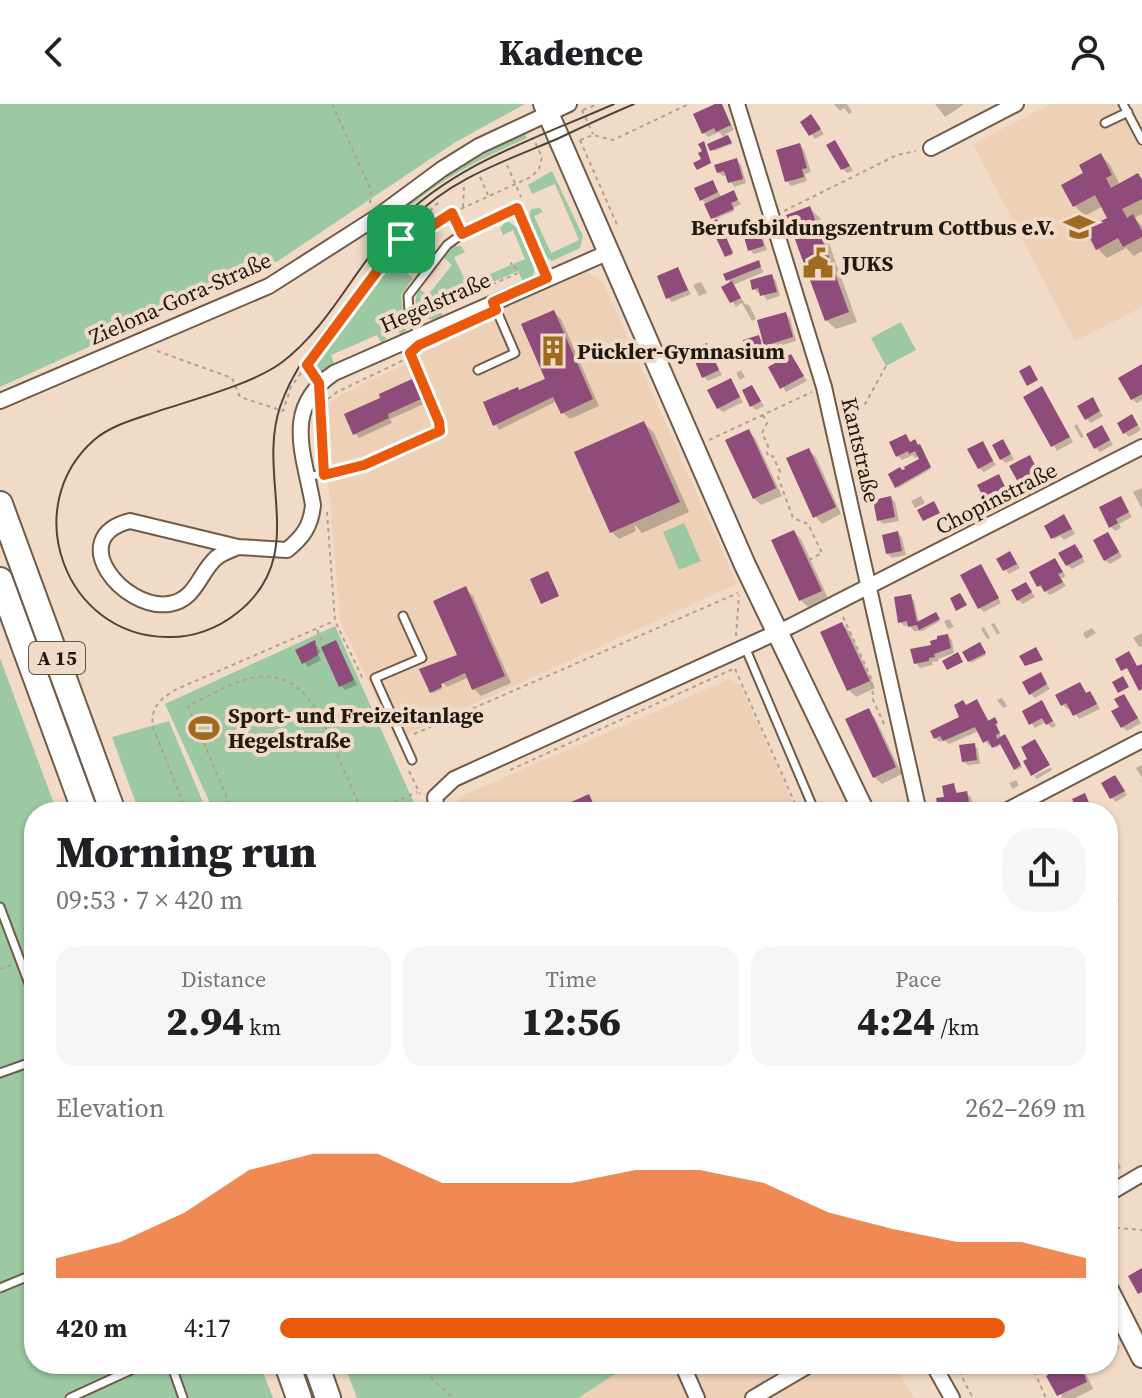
<!DOCTYPE html>
<meta charset="utf-8">
<style>
body{margin:0;font-family:"Source Serif 4",serif;background:#f6f6f6;color:#202124;height:100vh;display:flex;flex-direction:column;font-size:30px;white-space:nowrap}
*{box-sizing:border-box;margin:0}
p{font-size:26px;color:#757577}
.icon{flex:none;width:44px;height:44px;fill:none;stroke:currentColor;stroke-width:2;stroke-linecap:round;stroke-linejoin:round}
.map{position:relative;flex:1;overflow:hidden}
.details{position:absolute;left:24px;top:698px;width:1094px;height:572px;display:flex;flex-direction:column;background:#fff;border-radius:32px;box-shadow:0 2px 6px #0004}
.details>*{flex:none}
.pin{position:absolute;display:grid;place-items:center;width:68px;height:68px;color:#fff;margin:-34px;border-radius:16px;box-shadow:0 4px 12px #0006}
.round{display:grid;place-items:center;flex:none;width:84px;height:84px;border-radius:32px;background:#f6f6f6}
.headline{display:flex;align-items:center;justify-content:space-between;height:136px;padding:0 32px}
h1{font-size:44px;font-weight:800;line-height:60px}
.metrics{display:grid;grid-template-columns:repeat(3,1fr);gap:12px;height:136px;padding:8px 32px}
.metrics div{display:grid;align-content:center;border-radius:20px;background:#f6f6f6;text-align:center}
.metrics b{font-size:40px;font-weight:800}
.metrics small{font-size:22px;font-weight:400}
.metrics p{font-size:22px}
.chart{height:224px;padding:16px 32px}
.chart p{display:flex;justify-content:space-between}
.chart svg{width:100%;height:144px;margin-top:8px;fill:#ea580c;opacity:.7}
ul{padding:0 32px;list-style:none;font-size:26px}
li{display:grid;grid-template-columns:128px 96px 1fr;align-items:center;height:60px}
li i{height:20px;border-radius:10px;background:#ea580c}
header{display:flex;justify-content:space-between;align-items:center;height:104px;padding:0 32px;background:#fff;font-size:36px;font-weight:800}
.map>svg:first-child{display:block}
</style>
<header><svg class="icon" aria-label="back" viewBox="0 0 24 24"><path d="M15 5l-7 7 7 7"/></svg>Kadence<svg class="icon" aria-label="person" viewBox="0 0 24 24"><circle cx="12" cy="8" r="4"/><path d="M4 21q1-7 8-7t8 7"/></svg></header>
<div class="map">
<svg width="1142" height="1294" viewBox="0 0 1142 1294">
<rect width="100%" height="100%" fill="#f2dbc6"/>
<path fill="#edd0b6" d="M 1051,0 L 1120,0 L 1142,43 L 1142,203 L 1075,237 L 973,40 Z
M 587,168 L 603,178 L 737,480 L 395,636 L 340,516 L 322,304 L 341,291 L 405,260 L 427,238 Z
M 730,575 L 741,582 L 797,708 L 457,708 L 459,693 Z
M 631,1260 L 894,1260 L 914,1294 L 578,1294 Z"/>
<path fill="#9cc8a2" d="M 0,0 L 525,0 L 454,39 L 278,157 L 0,283 Z
M 524,28 L 527,34 C 471,59 434,78 390,120 L 386,118 L 380,124 L 376,119 L 446,71 Z
M 552,67 L 583,132 L 580,144 L 552,157 L 546,153 L 529,113 L 531,105 L 540,104 L 543,108 L 534,112 L 551,149 L 579,136 L 555,80 L 532,90 L 528,81 Z
M 444,117 L 446,119 L 426,140 L 434,147 L 428,153 L 420,147 L 404,167 L 413,174 L 401,191 L 406,226 L 401,232 L 396,222 L 383,228 L 387,238 L 382,240 L 377,231 L 331,251 L 335,261 L 318,271 L 310,261 L 403,139 L 412,139 Z
M 509,118 L 519,125 L 536,161 L 533,171 L 523,178 L 518,167 L 439,202 L 443,213 C 423,222 409,204 419,185 L 428,191 L 452,161 L 444,154 L 453,142 L 461,142 L 465,148 L 454,153 L 467,180 L 525,155 L 513,126 L 503,131 L 500,125 L 504,119 Z
M 901,218 L 916,246 L 886,262 L 871,234 Z
M 684,419 L 701,457 L 679,466 L 663,428 Z
M 335,522 L 418,708 L 214,708 L 165,600 Z
M 0,554 L 57,708 L 34,708 L 34,1260 L 260,1260 L 273,1294 L 0,1294 Z
M 169,617 L 207,708 L 139,708 L 112,633 Z
M 344,1260 L 631,1260 L 578,1294 L 357,1294 Z"/>
<path fill="#0003" d="M 720,0 L 734,26 L 725,30 L 732,40 L 714,47 L 712,45 L 725,34 L 719,28 L 708,33 L 704,29 Z
M 834,0 L 847,0 L 852,8 L 849,10 L 844,4 L 840,7 Z
M 935,0 L 963,0 L 963,1 L 945,13 Z
M 815,17 L 824,30 L 815,35 L 803,19 Z
M 800,41 L 804,46 L 811,68 L 805,70 L 807,77 L 791,82 L 787,77 Z
M 839,43 L 853,67 L 847,69 L 843,65 Z
M 1101,51 L 1110,61 L 1120,81 L 1138,71 L 1142,75 L 1142,110 L 1134,114 L 1142,122 L 1142,147 L 1134,152 L 1126,144 L 1107,154 L 1097,144 L 1110,114 L 1103,102 L 1085,112 L 1075,102 L 1064,81 L 1086,70 Z
M 737,56 L 741,61 L 746,79 L 734,83 L 727,71 L 723,72 L 718,68 Z
M 712,78 L 722,94 L 733,89 L 741,100 L 733,104 L 734,107 L 715,115 L 702,95 Z
M 810,104 L 820,114 L 857,218 L 836,225 L 826,216 Z
M 750,118 L 753,124 L 757,123 L 761,128 L 767,146 L 754,150 L 750,146 L 744,126 L 726,135 L 733,150 L 729,153 L 723,129 Z
M 758,159 L 764,168 L 733,181 L 745,200 L 749,201 L 756,215 L 752,217 L 742,199 L 736,203 L 724,184 L 731,180 L 726,172 Z
M 677,165 L 691,190 L 672,198 L 668,194 Z
M 772,172 L 776,177 L 780,192 L 767,196 L 761,188 L 758,189 L 754,185 Z
M 701,178 L 707,189 L 699,192 L 693,181 Z
M 554,208 L 561,215 L 599,302 L 570,315 L 562,308 L 557,297 L 499,326 L 485,299 L 548,276 Z
M 785,210 L 790,214 L 796,237 L 770,245 L 760,236 L 764,249 L 750,253 L 749,252 L 759,233 L 766,240 Z
M 706,241 L 722,271 L 708,277 L 704,273 Z
M 791,252 L 807,277 L 786,288 L 771,263 Z
M 1142,262 L 1142,296 L 1137,299 L 1132,295 Z
M 741,266 L 745,273 L 740,276 L 736,269 Z
M 412,277 L 424,300 L 390,315 L 392,319 L 359,334 L 355,329 L 383,295 Z
M 730,277 L 743,298 L 723,308 L 718,304 Z
M 752,283 L 764,302 L 756,306 L 751,301 Z
M 1042,285 L 1073,338 L 1057,347 L 1026,293 Z
M 1092,296 L 1103,312 L 1091,319 L 1086,314 Z
M 1132,313 L 1141,326 L 1129,333 L 1125,329 Z
M 644,319 L 654,329 L 689,408 L 642,429 L 634,420 L 636,427 L 619,435 L 612,428 Z
M 1077,320 L 1084,333 L 1081,334 L 1074,322 Z
M 748,327 L 755,334 L 782,392 L 761,401 L 754,394 Z
M 1106,328 L 1113,341 L 1100,348 L 1096,344 Z
M 905,332 L 911,339 L 921,344 L 931,365 L 898,384 L 891,371 L 902,368 L 922,356 L 919,352 L 915,354 L 913,351 L 902,356 L 898,352 Z
M 1003,338 L 1014,355 L 1006,359 L 1001,355 Z
M 983,339 L 996,361 L 984,368 L 979,364 Z
M 808,346 L 816,353 L 841,410 L 822,420 L 815,412 Z
M 1029,353 L 1041,372 L 1024,381 L 1019,376 Z
M 998,372 L 1011,394 L 993,403 L 989,399 Z
M 1142,384 L 1142,405 L 1133,388 Z
M 921,392 L 925,399 L 915,404 L 911,397 Z
M 891,394 L 895,398 L 899,417 L 883,420 L 879,416 Z
M 1120,394 L 1132,413 L 1119,420 L 1121,424 L 1115,427 L 1111,423 Z
M 1067,417 L 1075,430 L 1064,436 L 1060,432 L 1055,435 L 1053,434 Z
M 794,428 L 801,435 L 828,494 L 808,503 L 800,496 Z
M 898,429 L 902,434 L 906,451 L 892,454 L 887,449 Z
M 1112,435 L 1122,453 L 1110,460 L 1105,456 Z
M 1075,442 L 1085,458 L 1072,465 L 1067,461 Z
M 1014,454 L 1020,464 L 1009,470 L 999,456 Z
M 1054,456 L 1066,472 L 1061,475 L 1066,482 L 1050,491 L 1039,482 Z
M 980,462 L 1001,499 L 984,508 L 980,504 Z
M 1026,480 L 1035,493 L 1023,500 L 1018,496 Z
M 466,485 L 473,492 L 511,579 L 481,592 L 474,585 L 469,573 L 447,583 L 438,574 L 442,585 L 433,589 L 422,566 L 457,554 L 463,560 L 436,498 Z
M 910,492 L 914,496 L 919,519 L 937,512 L 940,517 L 923,527 L 914,527 L 909,521 L 904,522 L 900,518 Z
M 949,515 L 954,523 L 948,525 L 944,517 Z
M 994,519 L 1000,529 L 997,531 L 991,520 Z
M 842,520 L 849,527 L 875,584 L 856,593 L 849,586 Z
M 984,523 L 990,534 L 987,535 L 981,525 Z
M 1092,524 L 1096,529 L 1086,535 L 1083,529 Z
M 1142,529 L 1142,542 L 1139,543 L 1133,534 Z
M 947,532 L 952,536 L 954,549 L 938,555 L 938,557 L 932,558 L 933,561 L 920,564 L 916,559 Z
M 314,539 L 321,548 L 318,550 L 321,556 L 308,563 L 304,558 Z
M 336,539 L 357,581 L 345,586 L 341,582 Z
M 981,542 L 986,551 L 971,559 L 965,548 Z
M 1040,570 L 1050,585 L 1035,594 L 1030,589 Z
M 1079,580 L 1087,590 L 1089,589 L 1094,593 L 1100,605 L 1079,615 L 1071,603 L 1067,605 L 1063,601 Z
M 1124,592 L 1141,619 L 1127,627 L 1123,623 Z
M 1002,594 L 1007,602 L 1003,604 L 997,596 Z
M 1042,598 L 1056,622 L 1052,624 L 1046,618 L 1035,624 L 1031,619 Z
M 966,603 L 982,606 L 990,618 L 996,617 L 1001,634 L 1006,634 L 1022,663 L 1017,666 L 1002,640 L 995,644 L 992,640 L 989,642 L 979,627 L 949,640 L 944,636 L 940,638 L 935,634 L 962,614 Z
M 868,606 L 875,614 L 902,670 L 882,680 L 874,673 Z
M 974,641 L 978,645 L 980,660 L 968,661 L 963,657 Z
M 1142,661 L 1142,674 L 1136,664 Z
M 1051,663 L 1052,666 L 1037,675 L 1034,672 Z
M 1115,673 L 1127,691 L 1116,698 L 1112,694 Z
M 1016,676 L 1019,681 L 1013,685 L 1009,679 Z
M 953,681 L 959,691 L 966,689 L 971,693 L 974,707 L 941,708 Z
M 1113,786 L 1119,796 L 1109,801 L 1108,789 Z
M 1108,1036 L 1121,1064 L 1108,1071 Z
M 966,1260 L 985,1260 L 972,1266 Z
M 1051,1260 L 1082,1260 L 1093,1285 L 1075,1294 L 1062,1294 Z"/>
<path fill="#8f4b79" d="M 715,0 L 722,0 L 731,21 L 716,28 L 714,24 L 702,30 L 693,10 Z
M 811,10 L 821,25 L 809,32 L 800,18 Z
M 728,31 L 732,39 L 710,47 L 707,40 Z
M 835,36 L 850,62 L 841,66 L 826,41 Z
M 704,37 L 711,59 L 697,66 L 693,59 L 701,55 L 698,49 L 702,47 L 698,40 Z
M 800,39 L 807,64 L 802,65 L 804,73 L 785,78 L 776,46 Z
M 1101,49 L 1112,71 L 1106,74 L 1111,84 L 1138,69 L 1142,76 L 1142,95 L 1122,105 L 1127,114 L 1133,110 L 1142,127 L 1142,133 L 1123,143 L 1118,134 L 1096,146 L 1085,125 L 1107,114 L 1095,91 L 1073,103 L 1061,81 L 1083,69 L 1079,61 Z
M 737,54 L 743,75 L 728,79 L 724,67 L 717,69 L 714,61 Z
M 713,76 L 718,88 L 700,97 L 694,84 Z
M 734,86 L 738,96 L 731,99 L 734,105 L 711,115 L 704,100 Z
M 810,102 L 849,208 L 825,217 L 786,111 Z
M 749,114 L 752,120 L 726,133 L 733,149 L 725,153 L 709,119 L 717,115 L 723,127 Z
M 757,121 L 764,142 L 748,147 L 742,126 Z
M 759,156 L 761,163 L 726,177 L 723,170 Z
M 678,163 L 688,186 L 666,195 L 657,172 Z
M 772,170 L 777,188 L 760,192 L 758,184 L 752,186 L 750,176 Z
M 732,177 L 741,194 L 730,199 L 721,183 Z
M 554,206 L 593,295 L 561,310 L 553,293 L 493,322 L 483,298 L 518,283 L 519,286 L 545,275 L 521,220 Z
M 786,208 L 793,233 L 764,242 L 757,216 Z
M 759,231 L 764,248 L 747,253 L 743,236 Z
M 707,239 L 719,266 L 702,274 L 690,246 Z
M 791,250 L 804,272 L 780,285 L 768,263 Z
M 1142,260 L 1142,290 L 1131,296 L 1118,274 Z
M 1030,261 L 1038,276 L 1027,282 L 1019,267 Z
M 731,274 L 740,293 L 717,305 L 707,286 Z
M 412,275 L 421,295 L 388,310 L 389,314 L 353,331 L 344,310 L 380,294 L 379,290 Z
M 752,281 L 761,297 L 750,303 L 742,286 Z
M 1042,282 L 1070,333 L 1051,343 L 1023,293 Z
M 1093,293 L 1100,307 L 1085,316 L 1077,302 Z
M 1132,310 L 1138,321 L 1123,330 L 1117,319 Z
M 644,317 L 680,398 L 610,429 L 574,348 Z
M 1102,321 L 1110,336 L 1094,345 L 1086,330 Z
M 749,325 L 776,384 L 753,395 L 725,336 Z
M 906,330 L 910,338 L 915,335 L 918,341 L 920,340 L 931,363 L 895,384 L 888,370 L 900,363 L 902,366 L 905,365 L 904,363 L 919,355 L 915,347 L 909,350 L 908,347 L 896,353 L 889,338 Z
M 1003,335 L 1011,350 L 1000,356 L 992,341 Z
M 983,337 L 993,357 L 978,365 L 967,345 Z
M 809,344 L 836,403 L 813,414 L 786,354 Z
M 1030,351 L 1038,367 L 1018,378 L 1009,362 Z
M 999,370 L 1008,389 L 987,400 L 977,381 Z
M 891,392 L 895,413 L 877,417 L 873,396 Z
M 1121,392 L 1129,408 L 1116,415 L 1118,419 L 1109,424 L 1099,403 Z
M 934,397 L 940,409 L 923,417 L 917,406 Z
M 1064,410 L 1072,425 L 1051,435 L 1044,422 Z
M 794,426 L 822,487 L 799,497 L 771,436 Z
M 898,427 L 902,447 L 886,450 L 882,431 Z
M 1108,428 L 1119,448 L 1104,457 L 1093,436 Z
M 1075,440 L 1083,453 L 1066,462 L 1058,449 Z
M 1010,447 L 1017,460 L 1003,467 L 996,455 Z
M 1055,454 L 1063,468 L 1058,470 L 1063,478 L 1044,488 L 1041,481 L 1037,483 L 1029,468 Z
M 981,460 L 999,494 L 978,505 L 960,471 Z
M 548,467 L 559,492 L 541,500 L 530,475 Z
M 1026,478 L 1032,488 L 1017,497 L 1011,486 Z
M 466,482 L 505,572 L 472,586 L 465,569 L 441,580 L 442,583 L 430,589 L 419,565 L 457,551 L 433,497 Z
M 960,489 L 967,501 L 956,507 L 950,494 Z
M 911,490 L 917,518 L 936,508 L 940,515 L 919,526 L 917,521 L 908,523 L 907,517 L 898,519 L 894,493 Z
M 842,518 L 870,577 L 847,587 L 820,528 Z
M 948,530 L 951,544 L 934,550 L 935,553 L 929,554 L 929,557 L 914,560 L 910,545 L 931,541 L 930,537 L 937,535 L 937,532 Z
M 315,536 L 318,551 L 302,560 L 295,546 Z
M 336,536 L 354,576 L 339,583 L 321,543 Z
M 980,538 L 986,549 L 968,558 L 962,548 Z
M 1036,543 L 1043,556 L 1025,562 L 1019,552 Z
M 1129,547 L 1137,562 L 1142,560 L 1142,585 L 1139,587 L 1127,564 L 1121,567 L 1115,555 Z
M 958,548 L 963,558 L 947,566 L 942,557 Z
M 1041,568 L 1047,580 L 1029,591 L 1022,578 Z
M 1123,572 L 1129,583 L 1118,589 L 1112,578 Z
M 1080,578 L 1086,589 L 1090,587 L 1097,600 L 1073,612 L 1066,599 L 1061,602 L 1055,591 Z
M 1124,590 L 1138,614 L 1121,624 L 1111,607 L 1119,603 L 1114,595 Z
M 977,595 L 988,617 L 995,613 L 998,619 L 995,620 L 1000,629 L 996,631 L 997,635 L 1005,630 L 1021,661 L 1014,666 L 1000,640 L 992,644 L 988,636 L 983,639 L 975,623 L 943,637 L 940,632 L 934,635 L 930,627 L 959,613 L 954,601 L 963,596 L 966,601 Z
M 1042,596 L 1053,617 L 1046,621 L 1042,614 L 1029,621 L 1022,607 Z
M 869,604 L 896,663 L 873,674 L 845,615 Z
M 1035,635 L 1050,661 L 1031,672 L 1023,657 L 1027,655 L 1021,643 Z
M 975,639 L 977,656 L 962,658 L 959,641 Z
M 1115,671 L 1125,687 L 1110,695 L 1101,679 Z
M 954,679 L 956,689 L 967,687 L 970,703 L 961,705 L 962,708 L 939,708 L 936,694 L 944,693 L 942,682 Z
M 1085,689 L 1093,708 L 1078,708 L 1072,695 Z
M 589,690 L 597,708 L 549,708 Z
M 1142,1164 L 1142,1188 L 1138,1190 L 1128,1172 Z
M 1046,1260 L 1081,1260 L 1087,1278 L 1057,1292 L 1046,1272 L 1048,1271 L 1043,1262 Z"/>
<g fill="none" stroke-linecap="round" stroke-linejoin="round">
<g stroke="#6f5b49" stroke-width="11">
<path id="lane" d="M 1123,0 L 1142,36
M 1105,19 L 1128,8
M 419,231 L 409,206 L 408,192 L 447,141 L 462,130 L 517,104 L 547,174
M 478,266 L 515,249 L 493,198
M 308,372 C 355,370 398,346 440,327 L 439,318 L 406,237
M 403,512 L 422,554 L 375,574 L 412,656
M 745,543 L 815,708
M 0,803 L 34,893
M 0,969 L 34,957
M 0,1184 L 34,1170
M 171,1260 L 183,1294
M 70,1294 L 144,1260"/>
</g>
<g stroke="#6f5b49" stroke-width="18">
<path id="street" d="M 737,0 L 824,283 L 919,708
M 931,44 L 1016,0
M 0,297 L 269,182 L 377,113 L 442,65 L 479,42 L 569,0
M 238,443 C 231,446 222,449 216,454 C 199,469 196,496 169,500 C 122,506 65,433 130,417 L 238,443 L 287,446 C 303,433 311,422 313,401 C 304,349 282,304 334,269 L 609,148
M 437,708 L 435,693 L 454,675 L 791,522 L 1142,343
M 1004,708 L 1142,636
M 1108,1090 L 1142,1070
M 682,1260 L 697,1294
M 933,1260 L 952,1294
M 753,1294 L 811,1260"/>
</g>
<g stroke="#6f5b49" stroke-width="24">
<path id="secondary" d="M 544,0 L 745,461 L 864,708
M 1108,1186 L 1142,1253"/>
</g>
<g stroke="#6f5b49" stroke-width="28">
<path id="highway" d="M 0,400 L 113,708
M 0,476 L 85,708
M 287,1260 L 299,1294
M 316,1260 L 328,1294"/>
</g>
<path stroke="#b29f8e" stroke-width="2" stroke-dasharray="4 4" stroke-linecap="butt" d="M 332,0 L 371,86 L 370,99
M 582,6 L 593,30
M 583,6 L 598,0
M 580,36 L 618,123
M 580,36 L 593,31 L 613,36 L 689,0
M 507,61 L 521,93
M 480,73 L 488,91
M 463,103 L 464,82
M 784,107 L 897,51 L 916,47
M 386,123 L 401,135 L 410,136 L 452,109 L 531,73 L 539,65 L 542,53 L 533,34
M 481,173 L 485,182
M 441,203 L 518,169 L 513,159 L 510,160
M 157,247 L 232,274 L 240,293 L 283,307 L 291,283 L 306,262
M 313,270 L 307,261 L 401,135 L 440,97
M 328,295 L 337,288 L 404,256
M 320,309 L 323,358
M 763,311 L 767,319 L 762,329 L 768,342 L 767,349 L 769,353 L 773,352 L 780,368 L 778,373 L 793,414 L 808,420 L 822,449 L 809,456
M 847,317 L 864,302 L 886,262
M 709,336 L 812,288
M 327,408 L 335,517 L 363,575
M 843,513 L 872,576 L 873,596 L 885,622
M 317,526 L 323,539
M 736,532 L 739,491
M 735,565 L 799,708
M 414,630 L 738,489
M 510,666 L 733,565
M 409,667 L 420,690
M 187,708 L 153,624 C 150,604 159,595 177,585 L 334,517
M 233,708 L 188,602 C 209,592 233,577 256,573 C 303,567 320,610 335,645 C 344,666 353,687 362,708
M 372,708 L 417,688
M 0,865 L 12,861
M 1108,1123 L 1142,1126
M 1108,1240 L 1119,1243
M 422,1260 L 427,1270 L 453,1294
M 955,1260 L 973,1294
M 1031,1260 L 1046,1294"/>
<use href="#lane" stroke="#fff" stroke-width="7"/>
<use href="#street" stroke="#fff" stroke-width="14"/>
<use href="#secondary" stroke="#fff" stroke-width="20"/>
<use href="#highway" stroke="#fff" stroke-width="24"/>
<path stroke="#4f4439" stroke-width="2" d="M 614,0 C 537,34 453,60 394,122 C 354,165 329,223 281,259 C 249,282 186,297 147,311 C 129,317 109,323 94,336 C 18,403 65,532 167,533 C 192,534 217,525 237,509 C 310,452 256,375 280,303 C 295,258 329,221 358,183 C 375,161 390,137 410,117 C 450,75 505,57 557,35 C 582,23 608,11 634,0"/>
</g>
<g fill="none" stroke-linecap="round" stroke-linejoin="round">
<g stroke="#fff" stroke-width="16">
<path id="route" d="M 517,104 L 547,174 L 493,198 L 496,206 L 419,241 L 410,249 L 439,318 L 440,327 L 364,361 L 324,371 L 319,279 L 307,261 L 401,135 L 410,136 L 452,109 L 462,130 Z"/>
</g>
<use href="#route" stroke="#ea580c" stroke-width="10"/>
</g>
<defs>
<g id="school-bare" transform="scale(2.4)"><path d="M0-5L7-2L0 1L-7-2ZM-4 1L0 2.5L4 1V4Q0 6-4 4Z" fill="#9f6b22" stroke="#f2dbc6" stroke-width="2.5" paint-order="stroke"/></g>
<g id="civic-bare" transform="scale(2.4)"><path d="M-.6-6.5H3V-4.5H.6V-3L4-1V1h2V6H-6V1h2V-1L-.6-3ZM-1.2 2.5V6h2.4V2.5Z" fill="#9f6b22" stroke="#f2dbc6" stroke-width="2.5" paint-order="stroke"/></g>
<g id="building-bare" transform="scale(2.4)"><path d="M-4-6H4V6H1V3H-1V6H-4ZM-2.5-4.3h1.7v1.8h-1.7ZM.8-4.3h1.7v1.8H.8ZM-2.5-1h1.7V.8h-1.7ZM.8-1h1.7V.8H.8Z" fill="#9f6b22" stroke="#f2dbc6" stroke-width="2.5" paint-order="stroke"/></g>
<g id="stadium-bare" transform="scale(2.4)"><path d="M0-5a6.5 5 0 1 0 0 10a6.5 5 0 1 0 0-10ZM-3.5-1.8h7v3.6h-7Z" fill="#9f6b22" stroke="#f2dbc6" stroke-width="2.5" paint-order="stroke"/></g>
</defs>
<g fill-rule="evenodd">
<use href="#school-bare" x="1079" y="123"/>
<use href="#civic-bare" x="818" y="159"/>
<use href="#building-bare" x="553" y="247"/>
<use href="#stadium-bare" x="204" y="624"/>
</g>
<g text-anchor="middle" stroke-width="8" stroke-linejoin="round" paint-order="stroke">
<rect fill="#f2dbc6" stroke="#605347" stroke-width="2" x="29" y="538" width="56" height="32" rx="6"/>
<g font-size="20" font-weight="bold" fill="#211911">
<text x="57" y="561">A 15</text>
</g>
<g font-size="22" font-weight="bold" fill="#211911" stroke="#f2dbc6" text-anchor="start">
<text x="1055" y="131" text-anchor="end">Berufsbildungszentrum Cottbus e.V.</text>
<text x="842" y="167">JUKS</text>
<text x="577" y="255">Pückler-Gymnasium</text>
<text x="228" y="619">Sport- und Freizeitanlage<tspan x="228" dy="25">Hegelstraße</tspan></text>
</g>
<g font-size="22" fill="#211911" stroke="#f2dbc6">
<text transform="translate(180 194) rotate(-24)" y="8">Zielona-Gora-Straße</text>
<text transform="translate(435 198) rotate(-24)" y="8">Hegelstraße</text>
<text transform="translate(861 346) rotate(77)" y="8">Kantstraße</text>
<text transform="translate(996 394) rotate(-27)" y="8">Chopinstraße</text>
</g>
</g>
</svg>
<div class="pin" style="left:401px;top:135px;background:#1e9e55"><svg class="icon" aria-label="arrive" viewBox="0 0 24 24"><path d="M6 21V4h12l-3 4 3 4H6"/></svg></div>
<section class="details">
<div class="headline"><div><h1>Morning run</h1><p>09:53 · 7 × 420 m</p></div><a class="round"><svg class="icon" aria-label="share" viewBox="0 0 24 24"><path d="M12 15V3M7 8l5-5 5 5M5 13v7h14v-7"/></svg></a></div>
<div class="metrics">
<div><p>Distance</p><b>2.94<small> km</small></b></div>
<div><p>Time</p><b>12:56</b></div>
<div><p>Pace</p><b>4:24<small> /km</small></b></div>
</div>
<div class="chart"><p><span>Elevation</span>262–269 m</p>
<svg viewBox="0 0 160 44" preserveAspectRatio="none"><path d="M0 44V38L10 33L20 24L30 11L40 6L50 6L60 15L70 15L80 15L90 11L100 11L110 15L120 24L130 29L140 33L150 33L160 38V44z"/></svg>
</div>
<ul>
<li><b>420 m</b>4:17<i style="width:90%"></i></li>
</ul>
</section>
</div>
